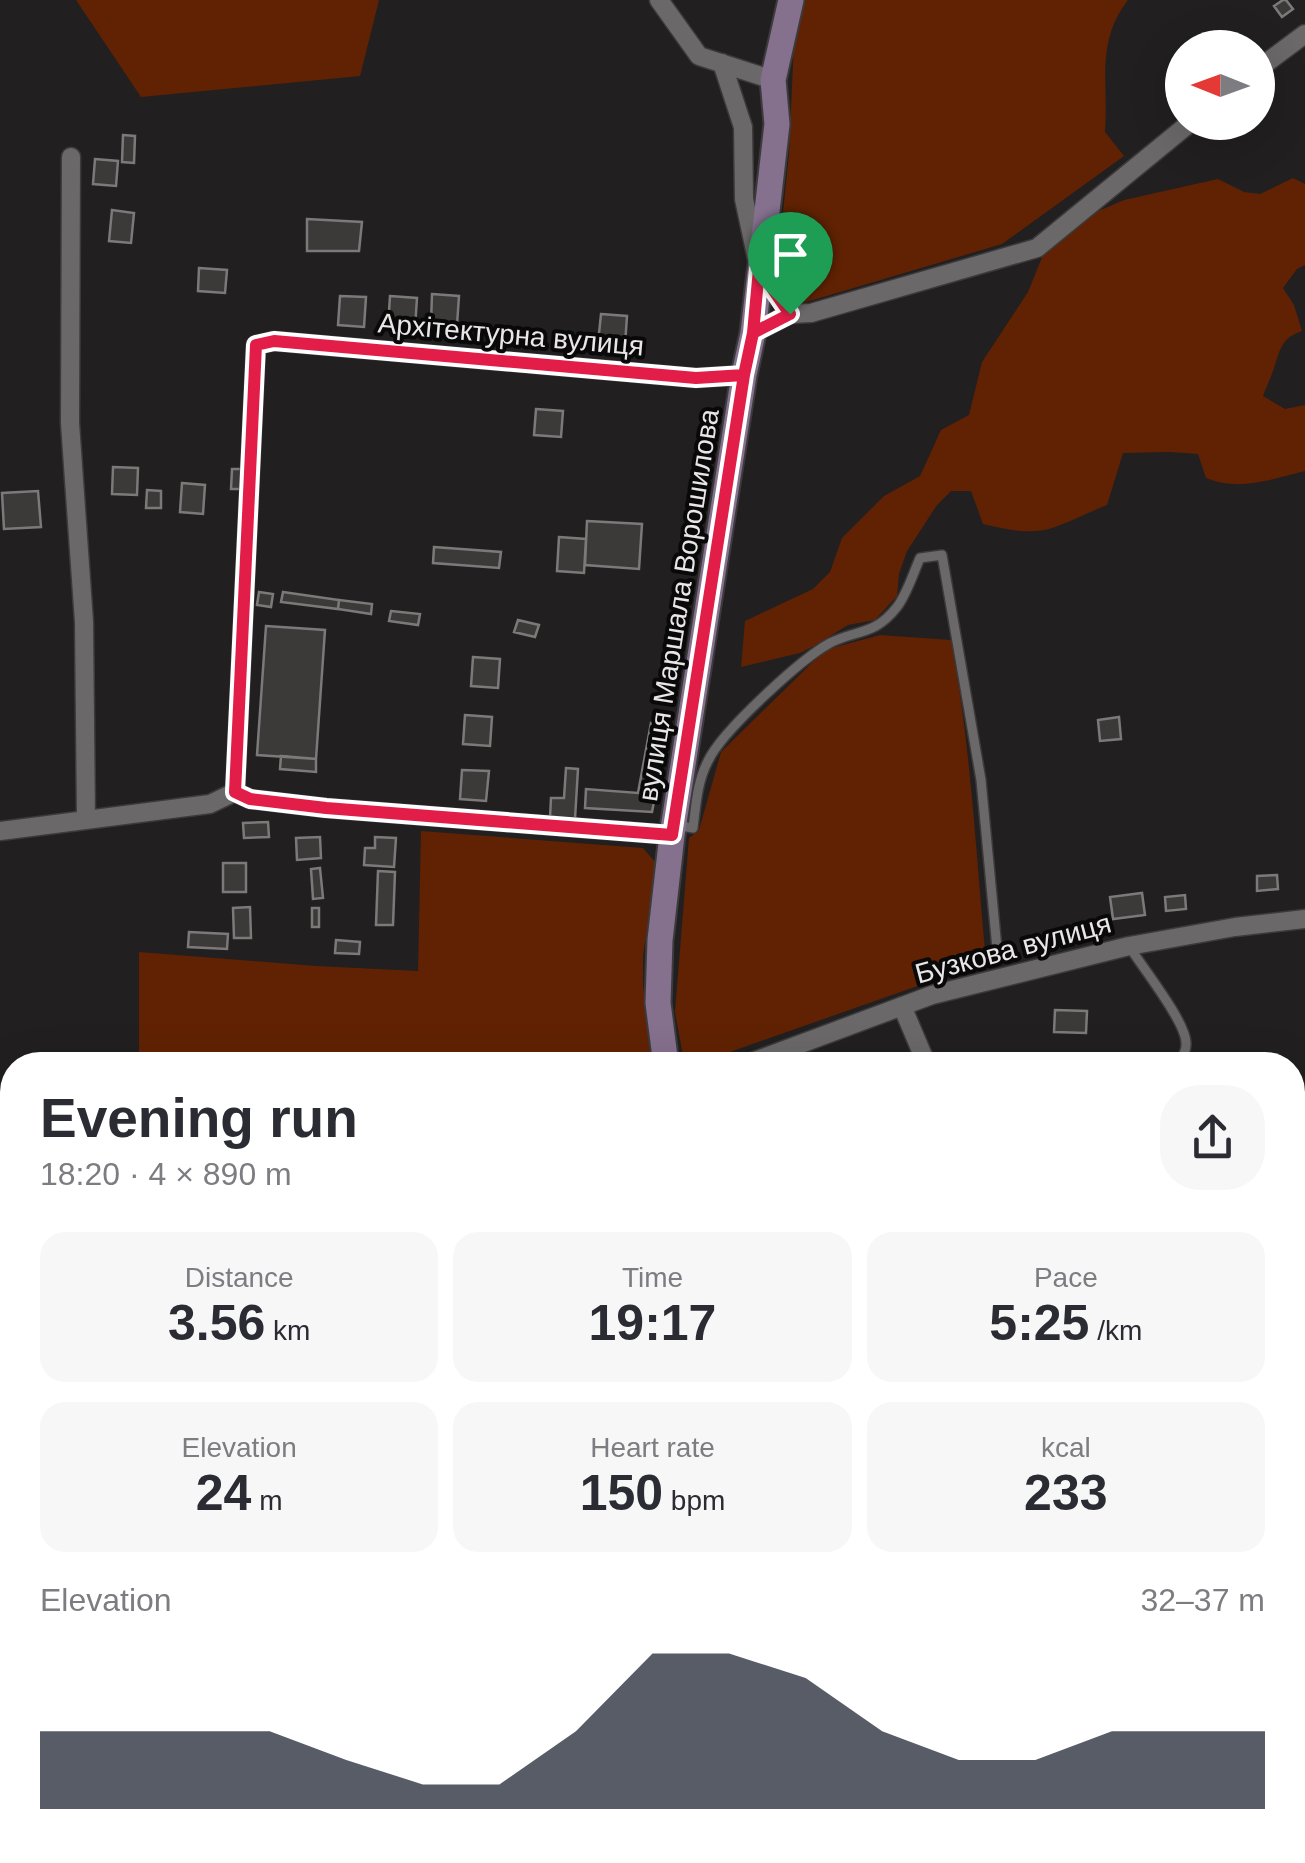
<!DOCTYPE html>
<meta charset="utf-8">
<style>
body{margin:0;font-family:Helvetica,sans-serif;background:#f7f7f7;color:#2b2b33;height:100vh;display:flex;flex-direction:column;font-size:38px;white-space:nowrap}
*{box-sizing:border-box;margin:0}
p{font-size:32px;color:#7c7c81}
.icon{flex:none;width:55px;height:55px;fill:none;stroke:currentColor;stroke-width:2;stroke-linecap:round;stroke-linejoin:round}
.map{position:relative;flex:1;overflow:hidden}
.drawer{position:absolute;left:0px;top:1052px;width:1305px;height:812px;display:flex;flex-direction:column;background:#fff;border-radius:40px 40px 0 0;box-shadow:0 10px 40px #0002}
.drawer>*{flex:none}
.needle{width:65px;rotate:271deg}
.buttons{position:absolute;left:1165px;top:30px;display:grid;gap:20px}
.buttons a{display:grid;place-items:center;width:110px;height:110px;border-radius:50%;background:#fff;box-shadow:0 10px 40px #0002;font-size:50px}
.pin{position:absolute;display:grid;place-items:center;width:85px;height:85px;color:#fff;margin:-102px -42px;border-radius:50% 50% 50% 0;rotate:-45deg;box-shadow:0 0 10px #0007}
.pin .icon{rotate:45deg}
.round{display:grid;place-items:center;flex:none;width:105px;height:105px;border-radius:40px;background:#f7f7f7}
.head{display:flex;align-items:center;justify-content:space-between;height:170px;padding:0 40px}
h1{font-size:55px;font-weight:700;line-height:75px}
.stats{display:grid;grid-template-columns:repeat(3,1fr);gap:15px;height:170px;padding:10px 40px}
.stats div{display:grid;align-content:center;border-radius:25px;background:#f7f7f7;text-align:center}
.stats b{font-size:50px;font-weight:700}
.stats small{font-size:28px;font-weight:400}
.stats p{font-size:28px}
.chart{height:280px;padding:20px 40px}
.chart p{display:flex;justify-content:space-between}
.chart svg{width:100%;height:180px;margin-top:10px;fill:#111827;opacity:.7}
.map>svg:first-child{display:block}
</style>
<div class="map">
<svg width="1305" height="1863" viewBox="0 0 1305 1863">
<rect width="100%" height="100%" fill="#211f20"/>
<path fill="#602203" d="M 76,0 L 379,0 L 360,76 L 141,97 Z
M 804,0 L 1128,0 C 1095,43 1109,83 1105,132 L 1124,156 L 1002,244 L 803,303 L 777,271 L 789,154 L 795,19 Z
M 1293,178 L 1305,184 L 1305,265 L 1297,269 L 1283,288 L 1294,305 L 1302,331 C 1280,338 1280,352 1273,371 C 1270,380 1266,388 1263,396 L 1285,409 L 1305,405 L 1305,471 C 1272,479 1239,492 1206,478 L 1198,454 L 1170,452 L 1123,453 L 1107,505 C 1089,512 1072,521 1055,527 C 1032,536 1006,529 983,524 L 971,491 L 951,491 L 937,505 L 907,551 L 899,574 L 897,596 L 875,620 L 848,625 L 814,646 L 800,653 L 741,667 L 745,621 L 813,589 L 830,572 L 842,538 L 884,496 L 920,476 L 941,430 L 969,415 L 982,362 L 1028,292 L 1047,245 L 1096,212 L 1124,200 L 1218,179 L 1244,192 L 1260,194 Z
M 880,635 L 951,640 C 971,746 976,855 986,962 L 704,1061 L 683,1056 L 675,1012 L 689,838 L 699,830 L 721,752 L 825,650 Z
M 421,831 L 643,848 L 656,863 L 643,956 L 643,986 L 657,1065 L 139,1065 L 139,952 L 316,966 L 418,971 Z"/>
<path fill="#3c3939" stroke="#7d797a" stroke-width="2.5" d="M 1283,0 L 1286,0 L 1293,9 L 1282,17 L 1274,6 Z
M 123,135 L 135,136 L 134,163 L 122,162 Z
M 95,159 L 118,161 L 116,186 L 93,184 Z
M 112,210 L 134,213 L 131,243 L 109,241 Z
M 307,219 L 362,222 L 359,251 L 307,251 Z
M 199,268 L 227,270 L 225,293 L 198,291 Z
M 432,294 L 459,296 L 457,325 L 431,323 Z
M 340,296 L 366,297 L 364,327 L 338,325 Z
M 390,296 L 417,298 L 415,328 L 388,326 Z
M 601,314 L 627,316 L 625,345 L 598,343 Z
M 536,409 L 563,411 L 561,437 L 534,435 Z
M 113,467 L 138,468 L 137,495 L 112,494 Z
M 232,469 L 241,469 L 241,489 L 231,489 Z
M 182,483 L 205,485 L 203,514 L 180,512 Z
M 147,490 L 161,491 L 161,508 L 146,508 Z
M 38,491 L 41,527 L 4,529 L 2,493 Z
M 587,521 L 642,524 L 639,569 L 585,565 Z
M 559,537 L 586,539 L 584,573 L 557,571 Z
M 434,547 L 501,552 L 499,568 L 433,563 Z
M 259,592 L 273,594 L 271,607 L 257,605 Z
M 283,592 L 339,600 L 338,609 L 281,602 Z
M 339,600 L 372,604 L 371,614 L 338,609 Z
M 391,611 L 420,614 L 418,625 L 389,621 Z
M 518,620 L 539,625 L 535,637 L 514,632 Z
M 266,626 L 325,630 L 316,759 L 257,755 Z
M 473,657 L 500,659 L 498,688 L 471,686 Z
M 465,715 L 492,717 L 490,746 L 463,744 Z
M 1119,717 L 1121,739 L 1100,741 L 1098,720 Z
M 651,723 L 669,726 L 652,812 L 585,808 L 586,789 L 638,793 Z
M 281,756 L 316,759 L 316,772 L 280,769 Z
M 566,768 L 578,769 L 575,819 L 550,818 L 551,798 L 564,798 Z
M 462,770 L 489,771 L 486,801 L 460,799 Z
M 268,822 L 269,837 L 244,838 L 243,823 Z
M 320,837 L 321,858 L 297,860 L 296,838 Z
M 375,837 L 396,838 L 394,867 L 364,865 L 365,848 L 375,848 Z
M 223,863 L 246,863 L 246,892 L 223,892 Z
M 320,868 L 323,898 L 313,899 L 311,869 Z
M 378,871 L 395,872 L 393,925 L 376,925 Z
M 1277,875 L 1278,889 L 1257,891 L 1257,876 Z
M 1142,893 L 1145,915 L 1113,919 L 1110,897 Z
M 1185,895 L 1186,909 L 1166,911 L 1165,897 Z
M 250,907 L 251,938 L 234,938 L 233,908 Z
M 312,908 L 319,908 L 319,927 L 312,927 Z
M 189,932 L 228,934 L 227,949 L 188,947 Z
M 336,940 L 360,942 L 359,954 L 335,953 Z
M 1055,1010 L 1087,1011 L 1086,1033 L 1054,1032 Z
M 1296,1267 L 1305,1267 L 1305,1284 L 1296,1284 Z
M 0,1454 L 12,1455 L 12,1501 L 0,1501 Z
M 1292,1509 L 1305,1510 L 1304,1525 L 1292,1523 Z
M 1292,1555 L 1305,1555 L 1305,1577 L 1292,1576 Z
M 1292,1603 L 1305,1607 L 1305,1626 L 1302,1634 L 1292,1631 Z
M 0,1673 L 12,1678 L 12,1741 L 0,1736 Z
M 1302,1784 L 1305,1785 L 1305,1810 L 1292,1804 Z
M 191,1852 L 230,1852 L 226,1863 L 194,1863 L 187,1860 Z
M 398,1852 L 425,1852 L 421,1862 Z
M 488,1852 L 512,1852 L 508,1863 L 484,1863 Z
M 718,1852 L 728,1854 L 724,1863 L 713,1863 Z"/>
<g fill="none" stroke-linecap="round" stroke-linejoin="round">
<g stroke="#3c3a3b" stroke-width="12">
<path id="lane" d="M 675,825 L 693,828 C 696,805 697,782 708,761 C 722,731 801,659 830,643 C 858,629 874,636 897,607 C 907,594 913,574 920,558 L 942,555 L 981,780 L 998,959
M 1129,946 C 1142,967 1186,1022 1186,1043 C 1187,1051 1181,1060 1178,1065"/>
</g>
<g stroke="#3c3a3b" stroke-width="21">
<path id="street" d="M 659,0 L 699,56 L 773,80
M 722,63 L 743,127 L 744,199 L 759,269 L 790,314
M 1258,69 L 1305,34
M 71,157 L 70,423 L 84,622 L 86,819
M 753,333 L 790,314 L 811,313 L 1037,248 L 1191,122
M 0,831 L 210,804 L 235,792
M 672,835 L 326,808 L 250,799 L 235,792 L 256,345 L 274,341 L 696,378 L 744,375
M 902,1006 L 927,1065
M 744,1065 L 932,995 L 1129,946 L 1235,927 L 1305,919
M 0,1242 L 12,1243
M 0,1415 L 12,1416
M 1292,1717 L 1305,1686
M 78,1863 L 82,1852
M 622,1863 L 628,1852
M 1204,1863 L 1210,1852"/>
</g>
<g stroke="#3c3a3b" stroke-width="29">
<path id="secondary" d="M 666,1065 L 658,1003 L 660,940 L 672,835 L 744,375 L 753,333 L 777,124 L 773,80 L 791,0
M 948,1852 L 955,1863"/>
</g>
<use href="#lane" stroke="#6a6869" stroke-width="9"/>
<use href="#street" stroke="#6a6869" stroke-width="18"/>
<use href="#secondary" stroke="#85708e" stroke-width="25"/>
</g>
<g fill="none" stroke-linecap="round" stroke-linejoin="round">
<g stroke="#fff" stroke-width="20">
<path id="route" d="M 790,314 L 753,333 L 744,375 L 696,378 L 274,341 L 256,345 L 235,792 L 250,799 L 326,808 L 672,835 L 744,375 L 753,333 L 759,269 L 790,314"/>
</g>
<use href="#route" stroke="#e11d48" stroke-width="12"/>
</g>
<g text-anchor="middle" stroke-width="8" stroke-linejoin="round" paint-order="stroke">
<g font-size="28" fill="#e8e6e7" stroke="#0a090a">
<text transform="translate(511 334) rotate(5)" y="10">Архітектурна вулиця</text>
<text transform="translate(678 605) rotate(-81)" y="10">вулиця Маршала Ворошилова</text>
<text transform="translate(1013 948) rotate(-15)" y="10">Бузкова вулиця</text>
</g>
</g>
</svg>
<div class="buttons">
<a><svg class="needle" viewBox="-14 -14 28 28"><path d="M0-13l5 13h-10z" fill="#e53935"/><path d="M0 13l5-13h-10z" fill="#7c7c81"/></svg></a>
</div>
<div class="pin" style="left:790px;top:314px;background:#1e9e55"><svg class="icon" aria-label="arrive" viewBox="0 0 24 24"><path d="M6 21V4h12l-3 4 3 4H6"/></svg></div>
<section class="drawer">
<div class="head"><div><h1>Evening run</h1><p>18:20 · 4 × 890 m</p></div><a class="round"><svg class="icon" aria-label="share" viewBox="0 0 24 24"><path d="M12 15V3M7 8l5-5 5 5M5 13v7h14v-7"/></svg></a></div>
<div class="stats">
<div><p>Distance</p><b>3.56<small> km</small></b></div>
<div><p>Time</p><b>19:17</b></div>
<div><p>Pace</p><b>5:25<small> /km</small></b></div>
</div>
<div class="stats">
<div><p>Elevation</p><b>24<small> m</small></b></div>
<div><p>Heart rate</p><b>150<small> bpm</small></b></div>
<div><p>kcal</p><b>233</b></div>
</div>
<div class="chart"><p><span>Elevation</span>32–37 m</p>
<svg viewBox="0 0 160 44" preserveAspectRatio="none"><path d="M0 44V25L10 25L20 25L30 25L40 32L50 38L60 38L70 25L80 6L90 6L100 12L110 25L120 32L130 32L140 25L150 25L160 25V44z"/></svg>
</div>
</section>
</div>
